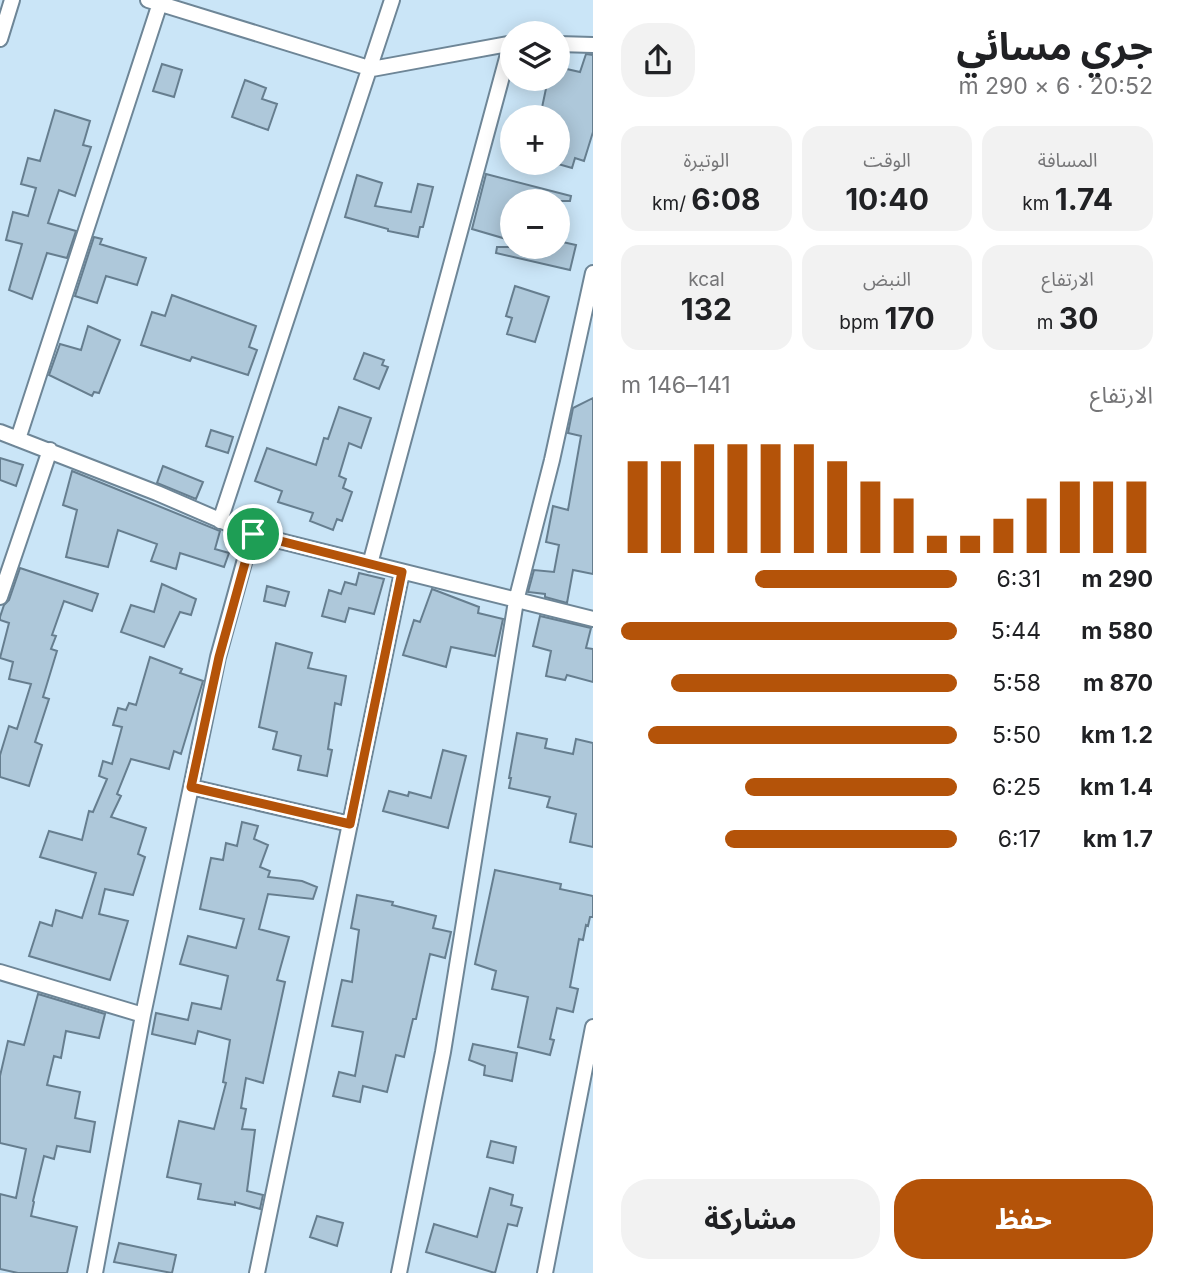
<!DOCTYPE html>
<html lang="ar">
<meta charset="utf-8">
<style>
body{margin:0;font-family:Inter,"Noto Sans Arabic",sans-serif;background:#f2f2f2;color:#202124;direction:rtl;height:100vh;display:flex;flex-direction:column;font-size:26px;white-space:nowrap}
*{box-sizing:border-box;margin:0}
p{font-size:23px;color:#757577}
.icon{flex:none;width:38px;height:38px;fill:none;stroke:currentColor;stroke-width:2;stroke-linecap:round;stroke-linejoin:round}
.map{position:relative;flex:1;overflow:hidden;direction:ltr}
.panel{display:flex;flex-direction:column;background:#fff;width:588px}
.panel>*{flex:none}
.tools{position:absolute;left:500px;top:21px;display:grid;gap:14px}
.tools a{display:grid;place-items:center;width:70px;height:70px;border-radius:50%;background:#fff;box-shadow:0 4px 18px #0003;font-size:35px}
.pin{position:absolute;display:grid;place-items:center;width:60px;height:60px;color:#fff;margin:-30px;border:4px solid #fff;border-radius:50%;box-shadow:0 2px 7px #0007}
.round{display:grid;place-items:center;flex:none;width:74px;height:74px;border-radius:28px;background:#f2f2f2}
.summary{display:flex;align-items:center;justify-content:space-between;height:119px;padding:0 28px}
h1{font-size:38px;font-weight:700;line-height:52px}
.metrics{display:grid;grid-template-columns:repeat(3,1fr);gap:10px;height:119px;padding:7px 28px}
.metrics div{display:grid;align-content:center;border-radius:18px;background:#f2f2f2;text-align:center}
.metrics b{font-size:30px;font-weight:700}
.metrics small{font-size:19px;font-weight:400}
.metrics p{font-size:19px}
.chart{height:196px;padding:14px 28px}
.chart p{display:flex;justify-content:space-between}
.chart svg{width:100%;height:126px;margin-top:7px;stroke:#b45309;stroke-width:6}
.button{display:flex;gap:14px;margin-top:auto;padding:14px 28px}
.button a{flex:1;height:80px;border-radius:28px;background:#b45309;color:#fff;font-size:28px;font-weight:700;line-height:80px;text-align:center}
.button a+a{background:#f2f2f2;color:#202124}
ul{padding:0 28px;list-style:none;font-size:23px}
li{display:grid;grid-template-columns:112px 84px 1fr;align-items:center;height:52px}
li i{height:18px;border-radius:9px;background:#b45309}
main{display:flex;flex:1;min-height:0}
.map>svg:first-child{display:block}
</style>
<main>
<section class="panel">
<div class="summary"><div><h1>جري مسائي</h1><p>20:52 · 6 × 290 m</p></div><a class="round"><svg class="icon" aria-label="share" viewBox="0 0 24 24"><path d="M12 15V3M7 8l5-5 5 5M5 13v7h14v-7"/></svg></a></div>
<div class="metrics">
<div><p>المسافة</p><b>1.74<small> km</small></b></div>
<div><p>الوقت</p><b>10:40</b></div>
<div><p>الوتيرة</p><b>6:08<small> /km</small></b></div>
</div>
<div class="metrics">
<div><p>الارتفاع</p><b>30<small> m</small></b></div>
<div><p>النبض</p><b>170<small> bpm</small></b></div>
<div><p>kcal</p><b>132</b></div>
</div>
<div class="chart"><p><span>الارتفاع</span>141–146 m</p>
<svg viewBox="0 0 160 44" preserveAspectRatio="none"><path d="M5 44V12M15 44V12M25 44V6M35 44V6M45 44V6M55 44V6M65 44V12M75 44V19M85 44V25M95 44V38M105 44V38M115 44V32M125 44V25M135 44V19M145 44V19M155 44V19"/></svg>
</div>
<ul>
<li><b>290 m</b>6:31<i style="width:60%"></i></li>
<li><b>580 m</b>5:44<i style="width:100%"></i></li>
<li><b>870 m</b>5:58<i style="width:85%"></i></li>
<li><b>1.2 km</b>5:50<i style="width:92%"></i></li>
<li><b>1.4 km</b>6:25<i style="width:63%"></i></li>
<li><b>1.7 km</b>6:17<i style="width:69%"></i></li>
</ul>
<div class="button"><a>حفظ</a><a>مشاركة</a></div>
</section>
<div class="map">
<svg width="593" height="1273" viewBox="0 0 593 1273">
<rect width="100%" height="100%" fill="#cae5f7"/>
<path fill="#aec8da" stroke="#667e8f" stroke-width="2" d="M 586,54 L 593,55 L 593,132 L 584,161 L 575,158 L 572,168 L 558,164 L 558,117 L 540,117 L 548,79 L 558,79 L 558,67 L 580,72 Z
M 162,64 L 182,70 L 174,97 L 153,91 Z
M 245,80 L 266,88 L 262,99 L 277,104 L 268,130 L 232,117 Z
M 55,110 L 90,121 L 83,145 L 91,147 L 75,196 L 59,190 L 48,223 L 76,231 L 67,258 L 47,253 L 32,299 L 9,290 L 22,244 L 6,240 L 13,212 L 28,216 L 36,188 L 21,184 L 28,158 L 40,161 Z
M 486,174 L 571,196 L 570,201 L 513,201 L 513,241 L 472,229 Z
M 357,175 L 382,183 L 375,206 L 411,212 L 418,184 L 433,187 L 423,227 L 420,227 L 418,237 L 388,231 L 388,229 L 345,217 Z
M 94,237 L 102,239 L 100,244 L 146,258 L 137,285 L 106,276 L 97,303 L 75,296 Z
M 558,241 L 576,245 L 570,270 L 496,253 L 497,247 L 558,247 Z
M 515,286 L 549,297 L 535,342 L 507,334 L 512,318 L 506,316 Z
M 172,295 L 256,326 L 249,347 L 257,350 L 248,375 L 192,357 L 190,361 L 141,345 L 152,312 L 165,316 Z
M 88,326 L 120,340 L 99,393 L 94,392 L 92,396 L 49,375 L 60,344 L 81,350 Z
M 364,353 L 384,360 L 382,365 L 388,367 L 379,389 L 354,379 Z
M 593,398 L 593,574 L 573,570 L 567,603 L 545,597 L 545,594 L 528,592 L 534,570 L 554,572 L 559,545 L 546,542 L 553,506 L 568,510 L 581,436 L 568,433 L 573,408 Z
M 339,407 L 371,418 L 361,448 L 349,443 L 339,476 L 346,479 L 343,488 L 352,492 L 342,521 L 337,519 L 333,530 L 310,521 L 313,513 L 278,502 L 282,491 L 255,481 L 267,448 L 316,465 L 324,438 L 328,439 Z
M 211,430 L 233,437 L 228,453 L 206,446 Z
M 0,458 L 23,465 L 16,486 L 0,480 Z
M 163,466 L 203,482 L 196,499 L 157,483 Z
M 72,471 L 220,531 L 215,549 L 229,553 L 224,567 L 180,553 L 176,569 L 151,561 L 157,544 L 118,530 L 108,567 L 66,557 L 77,510 L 63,505 Z
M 20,568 L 98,594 L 92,611 L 64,601 L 52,635 L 56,636 L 51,649 L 57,651 L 43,697 L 49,699 L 35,742 L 42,745 L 29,786 L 0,777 L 0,755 L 9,726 L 17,729 L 31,684 L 9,679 L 13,662 L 0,658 L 9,623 L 0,620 L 0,617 L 4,605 L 9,600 Z
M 359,573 L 384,579 L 374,614 L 349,608 L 345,622 L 322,616 L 329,590 L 341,594 L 345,582 L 356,585 Z
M 162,584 L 196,599 L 191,615 L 180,612 L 164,647 L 121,632 L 131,605 L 154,612 Z
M 267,586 L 289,592 L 285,606 L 264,601 Z
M 432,589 L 479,607 L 478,613 L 503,619 L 495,656 L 451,647 L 446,667 L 403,655 L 414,620 L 420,622 Z
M 540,616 L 591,628 L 586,648 L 593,649 L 593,682 L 567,675 L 565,680 L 546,676 L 551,651 L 533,646 Z
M 276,643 L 312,653 L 308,668 L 346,676 L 341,705 L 335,703 L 328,749 L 332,750 L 327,776 L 298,770 L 301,756 L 273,749 L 277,732 L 259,727 Z
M 150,657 L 182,669 L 180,673 L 203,681 L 181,754 L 174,751 L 169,769 L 131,759 L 117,794 L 121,796 L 111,817 L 146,828 L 138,854 L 145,857 L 133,895 L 105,889 L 99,914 L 128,921 L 110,980 L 29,956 L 40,922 L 52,926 L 56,910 L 82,918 L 96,873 L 40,857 L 49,831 L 82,840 L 89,811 L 93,812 L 107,779 L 99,776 L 103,761 L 112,764 L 122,727 L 113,725 L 118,708 L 126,710 L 129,703 L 136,705 Z
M 517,733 L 547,739 L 545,748 L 573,754 L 576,739 L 593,743 L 593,847 L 570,842 L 576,814 L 547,807 L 550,797 L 509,788 L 511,778 L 509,778 Z
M 443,750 L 466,756 L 448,828 L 383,811 L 389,791 L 408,796 L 409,792 L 431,798 Z
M 242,822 L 258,826 L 254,839 L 268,845 L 260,867 L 270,871 L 268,877 L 302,881 L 317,887 L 313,899 L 268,894 L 259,929 L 289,937 L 277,980 L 285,982 L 263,1083 L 246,1078 L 241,1108 L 246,1109 L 242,1129 L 255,1130 L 247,1191 L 263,1195 L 260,1209 L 235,1202 L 235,1205 L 198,1199 L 201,1184 L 167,1177 L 179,1121 L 214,1129 L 226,1083 L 223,1082 L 230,1040 L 198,1031 L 195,1044 L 152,1034 L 156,1013 L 188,1020 L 192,1003 L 221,1009 L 228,976 L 180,964 L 188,936 L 236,948 L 244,919 L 200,909 L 211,858 L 223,860 L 226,843 L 237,846 Z
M 495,870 L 561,884 L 560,889 L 593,896 L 593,917 L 590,917 L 588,926 L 586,925 L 583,940 L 579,939 L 570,987 L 578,989 L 573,1012 L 557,1008 L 550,1039 L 554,1040 L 550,1055 L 518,1047 L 528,997 L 492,989 L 496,971 L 475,964 Z
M 357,895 L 393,902 L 392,905 L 436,916 L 433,928 L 451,932 L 445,958 L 430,954 L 416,1019 L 413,1019 L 404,1057 L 396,1055 L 387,1092 L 363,1086 L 360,1102 L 333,1096 L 339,1072 L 355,1076 L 363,1032 L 332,1026 L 342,980 L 352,982 L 359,930 L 351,928 Z
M 38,994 L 105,1014 L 99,1038 L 66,1031 L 61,1058 L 54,1056 L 47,1085 L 80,1092 L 75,1118 L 95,1122 L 90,1152 L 57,1146 L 54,1159 L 44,1156 L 33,1201 L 34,1202 L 31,1216 L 77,1227 L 67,1273 L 18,1273 L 0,1269 L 0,1194 L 16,1198 L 26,1149 L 0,1143 L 0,1076 L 8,1041 L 24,1045 Z
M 473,1044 L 517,1053 L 512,1081 L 484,1075 L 485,1066 L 469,1060 Z
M 491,1141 L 516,1147 L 513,1163 L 487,1157 Z
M 490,1188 L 513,1195 L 511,1205 L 522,1208 L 517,1226 L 508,1224 L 495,1273 L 426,1252 L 434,1224 L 477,1237 Z
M 317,1216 L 343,1223 L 337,1246 L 310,1237 Z
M 119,1243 L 176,1255 L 172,1273 L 114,1262 Z"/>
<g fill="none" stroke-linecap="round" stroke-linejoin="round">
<g stroke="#6e8697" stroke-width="18">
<path id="street" d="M 148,0 L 372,69 L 513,43
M 0,39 L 12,0
M 558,44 L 593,45
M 0,432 L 157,493 L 252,534 L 593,619
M 18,439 L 161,0
M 220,521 L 392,0
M 370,564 L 511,43
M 0,597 L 50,450
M 191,787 L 350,824
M 0,972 L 143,1015
M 95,1273 L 143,1015 L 191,787 L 218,657 L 252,534
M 257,1273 L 402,572
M 399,1273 L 443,1052 L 516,601 L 552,460 L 593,273
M 545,1273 L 593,1027"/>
</g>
<use href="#street" stroke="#fff" stroke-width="14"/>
</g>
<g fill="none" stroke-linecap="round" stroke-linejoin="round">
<g stroke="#fff" stroke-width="14">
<path id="route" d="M 253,534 L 402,572 L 350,824 L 191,787 L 219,657 Z"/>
</g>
<use href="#route" stroke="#b45309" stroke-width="9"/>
</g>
</svg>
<div class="tools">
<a><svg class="icon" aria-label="layers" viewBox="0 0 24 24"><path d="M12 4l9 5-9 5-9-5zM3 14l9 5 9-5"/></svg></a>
<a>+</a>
<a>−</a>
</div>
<div class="pin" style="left:253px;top:534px;background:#1e9e55"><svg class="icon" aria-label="arrive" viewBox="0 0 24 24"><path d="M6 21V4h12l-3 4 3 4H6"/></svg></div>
</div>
</main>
